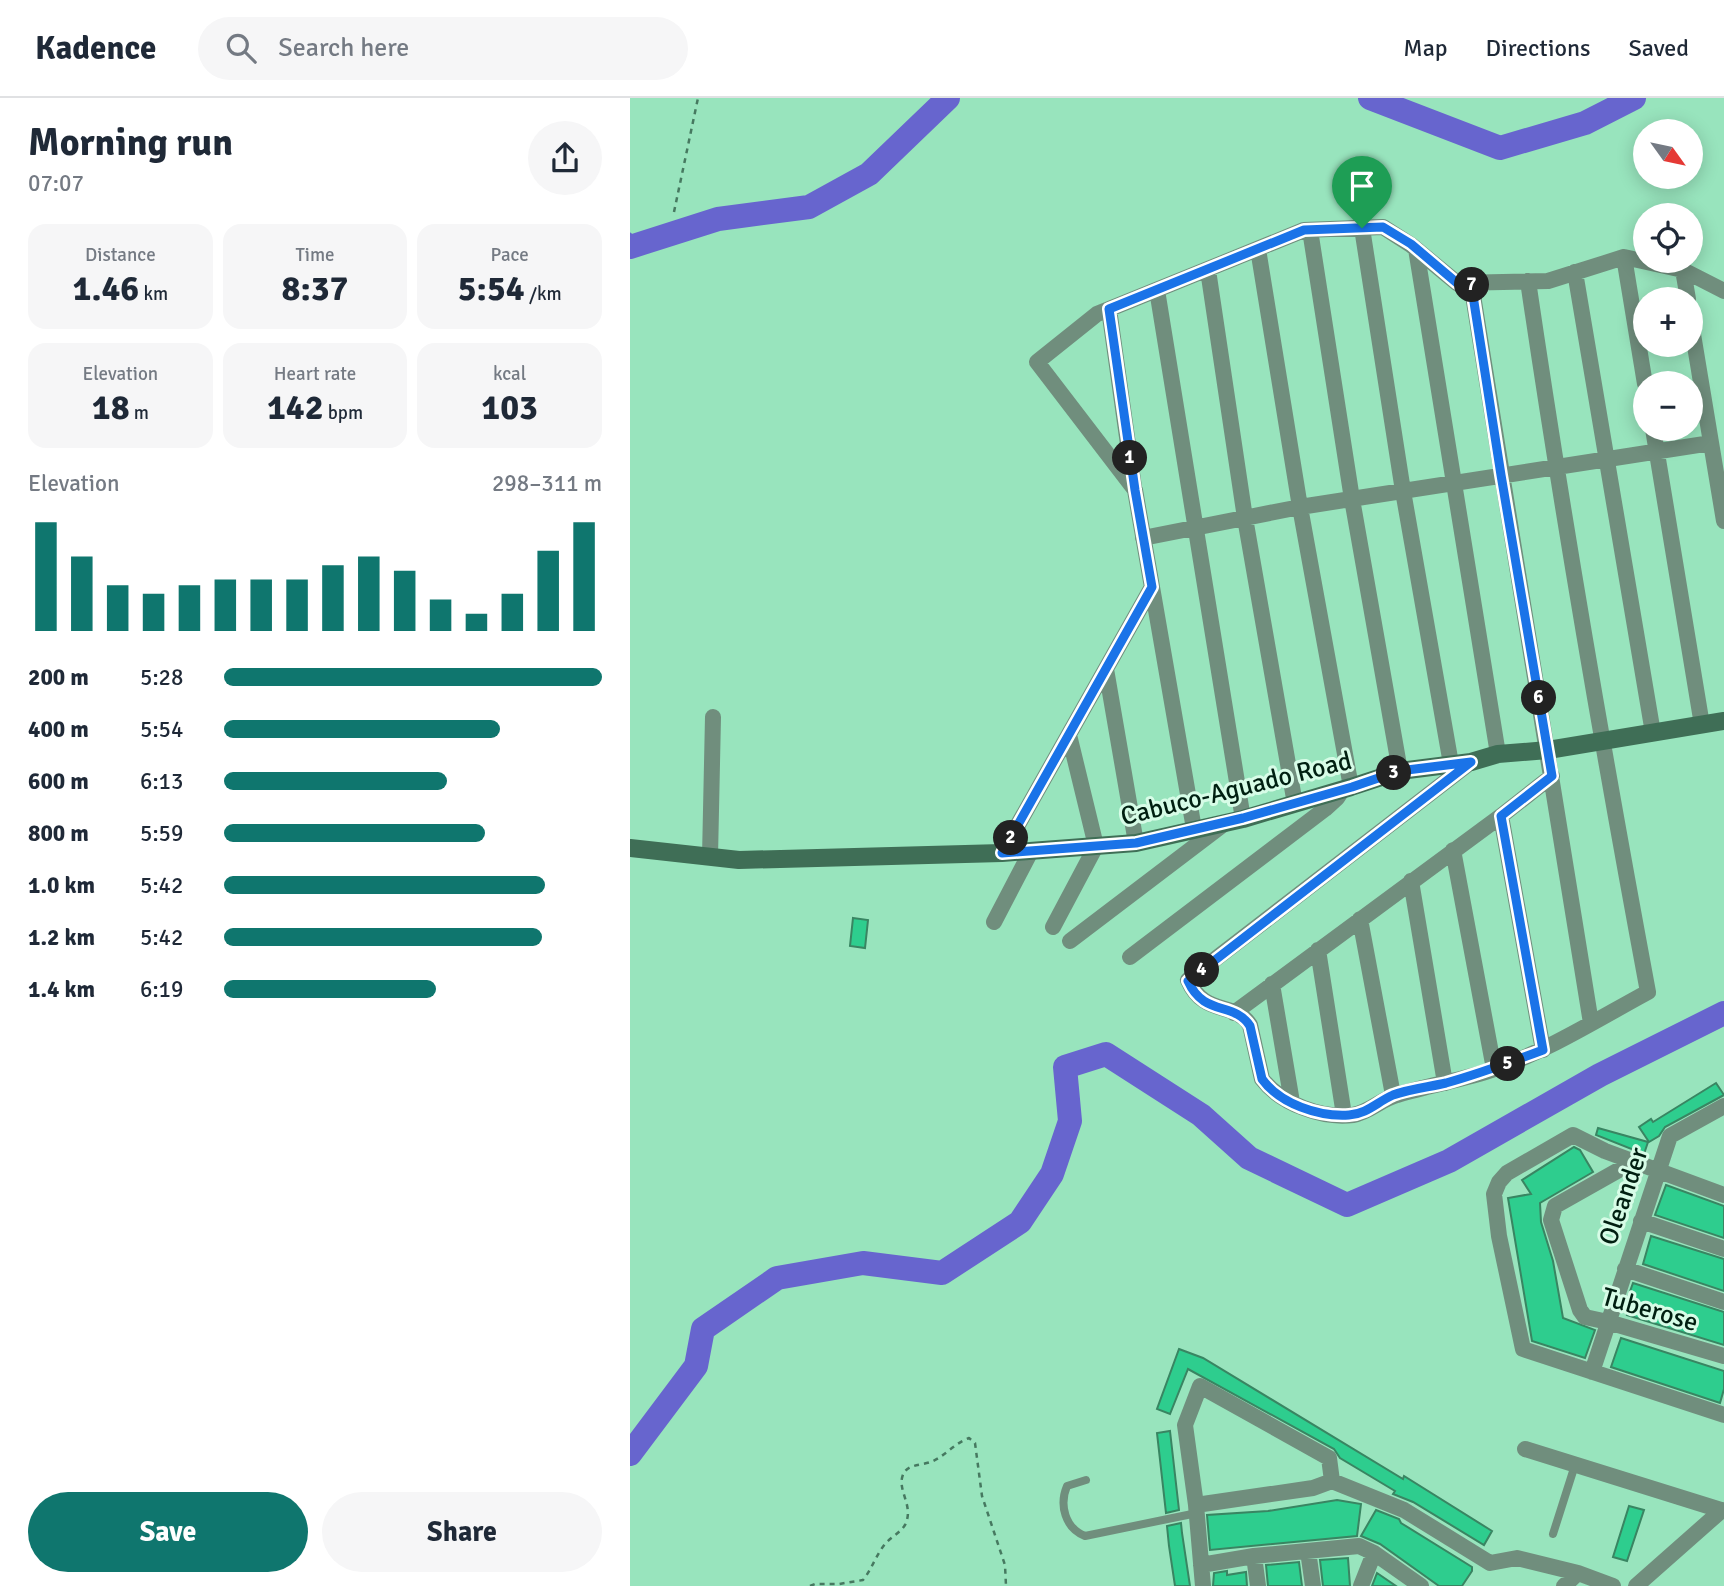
<!DOCTYPE html>
<meta charset="utf-8">
<style>
body{margin:0;font-family:Signika,sans-serif;background:#f6f6f7;color:#1f2937;height:100vh;display:flex;flex-direction:column;font-size:26px;white-space:nowrap}
*{box-sizing:border-box;margin:0}
p{font-size:23px;color:#747a83}
.icon{flex:none;width:38px;height:38px;fill:none;stroke:currentColor;stroke-width:2;stroke-linecap:round;stroke-linejoin:round}
.map{position:relative;flex:1;overflow:hidden}
.drawer{display:flex;flex-direction:column;background:#fff;width:630px}
.drawer>*{flex:none}
.needle{width:46px;rotate:123deg}
.tools{position:absolute;left:1003px;top:21px;display:grid;gap:14px}
.tools a{display:grid;place-items:center;width:70px;height:70px;border-radius:50%;background:#fff;box-shadow:0 4px 18px #0003;font-size:35px}
.pin{position:absolute;display:grid;place-items:center;width:60px;height:60px;color:#fff;margin:-72px -30px;border-radius:50% 50% 50% 0;rotate:-45deg;box-shadow:0 0 7px #0007}
.pin .icon{rotate:45deg}
.km{position:absolute;width:35px;height:35px;margin:-18px;border-radius:50%;background:#222;color:#fff;font-size:19px;line-height:35px;text-align:center}
.round{display:grid;place-items:center;flex:none;width:74px;height:74px;border-radius:37px;background:#f6f6f7}
.summary{display:flex;align-items:center;justify-content:space-between;height:119px;padding:0 28px}
h1{font-size:38px;font-weight:800;line-height:52px}
.stats{display:grid;grid-template-columns:repeat(3,1fr);gap:10px;height:119px;padding:7px 28px}
.stats div{display:grid;align-content:center;border-radius:18px;background:#f6f6f7;text-align:center}
.stats b{font-size:35px;font-weight:800}
.stats small{font-size:19px;font-weight:400}
.stats p{font-size:19px}
.chart{height:196px;padding:14px 28px}
.chart p{display:flex;justify-content:space-between}
.chart svg{width:100%;height:126px;margin-top:7px;stroke:#0f766e;stroke-width:6}
.primary-button{display:flex;gap:14px;margin-top:auto;padding:14px 28px}
.primary-button a{flex:1;height:80px;border-radius:42px;background:#0f766e;color:#fff;font-size:28px;font-weight:800;line-height:80px;text-align:center}
.primary-button a+a{background:#f6f6f7;color:#1f2937}
ul{padding:0 28px;list-style:none;font-size:23px}
li{display:grid;grid-template-columns:112px 84px 1fr;align-items:center;height:52px}
li i{height:18px;border-radius:9px;background:#0f766e}
header{display:flex;align-items:center;gap:42px;box-sizing:border-box;height:98px;padding:0 35px;background:#fff;border-bottom:2px solid #e0e1e3}
header strong{font-size:33px}
nav{display:flex;gap:38px;margin-inline-start:auto;font-size:24px}
.search{width:490px;height:63px;background:#f6f6f7;display:flex;align-items:center;gap:18px;box-sizing:border-box;padding:0 24px;border-radius:38px;color:#747a83;font-size:26px}
main{display:flex;flex:1;min-height:0}
.map>svg:first-child{display:block}
</style>
<header>
<strong>Kadence</strong>
<div class="search"><svg class="icon" aria-label="search" viewBox="0 0 24 24"><circle cx="10" cy="10" r="6"/><path d="M15 15l6 6"/></svg>Search here</div>
<nav><a>Map</a><a>Directions</a><a>Saved</a></nav>
</header>
<main>
<section class="drawer">
<div class="summary"><div><h1>Morning run</h1><p>07:07</p></div><a class="round"><svg class="icon" aria-label="share" viewBox="0 0 24 24"><path d="M12 15V3M7 8l5-5 5 5M5 13v7h14v-7"/></svg></a></div>
<div class="stats">
<div><p>Distance</p><b>1.46<small> km</small></b></div>
<div><p>Time</p><b>8:37</b></div>
<div><p>Pace</p><b>5:54<small> /km</small></b></div>
</div>
<div class="stats">
<div><p>Elevation</p><b>18<small> m</small></b></div>
<div><p>Heart rate</p><b>142<small> bpm</small></b></div>
<div><p>kcal</p><b>103</b></div>
</div>
<div class="chart"><p><span>Elevation</span>298–311 m</p>
<svg viewBox="0 0 160 44" preserveAspectRatio="none"><path d="M5 44V6M15 44V18M25 44V28M35 44V31M45 44V28M55 44V26M65 44V26M75 44V26M85 44V21M95 44V18M105 44V23M115 44V33M125 44V38M135 44V31M145 44V16M155 44V6"/></svg>
</div>
<ul>
<li><b>200 m</b>5:28<i style="width:100%"></i></li>
<li><b>400 m</b>5:54<i style="width:73%"></i></li>
<li><b>600 m</b>6:13<i style="width:59%"></i></li>
<li><b>800 m</b>5:59<i style="width:69%"></i></li>
<li><b>1.0 km</b>5:42<i style="width:85%"></i></li>
<li><b>1.2 km</b>5:42<i style="width:84%"></i></li>
<li><b>1.4 km</b>6:19<i style="width:56%"></i></li>
</ul>
<div class="primary-button"><a>Save</a><a>Share</a></div>
</section>
<div class="map">
<svg width="1094" height="1488" viewBox="0 0 1094 1488">
<rect width="100%" height="100%" fill="#98e4bd"/>
<g fill="none" stroke-linecap="round" stroke-linejoin="round">
<path stroke="#6765ce" stroke-width="4.5" d="M 0,137 L 8,146"/>
<path stroke="#6765ce" stroke-width="24" d="M 740,0 L 870,50 L 955,25 L 1004,0
M 0,149 L 88,121 L 179,109 L 239,76 L 318,0
M 0,1356 L 66,1268 L 73,1231 L 147,1180 L 233,1165 L 312,1175 L 390,1124 L 422,1076 L 440,1023 L 435,969 L 476,956 L 571,1017 L 619,1060 L 717,1107 L 819,1063 L 970,977 L 1094,915"/>
</g>
<path fill="#2ecd8e" stroke="#398562" stroke-width="2" d="M 223,820 L 238,822 L 235,850 L 220,848 Z
M 1086,985 L 1094,997 L 1035,1029 L 1029,1038 L 1019,1044 L 1009,1029 L 1021,1021 L 1023,1024 Z
M 968,1030 L 1018,1044 L 1014,1056 L 966,1037 Z
M 944,1049 L 950,1052 L 963,1074 L 910,1105 L 911,1124 L 923,1163 L 933,1220 L 965,1232 L 955,1260 L 902,1243 L 878,1100 L 901,1096 L 892,1082 Z
M 1036,1087 L 1094,1108 L 1094,1140 L 1025,1117 Z
M 1021,1138 L 1094,1161 L 1094,1193 L 1013,1166 Z
M 1003,1185 L 1094,1214 L 1094,1247 L 997,1217 L 1003,1201 L 998,1199 Z
M 991,1240 L 1094,1273 L 1094,1291 L 1090,1305 L 981,1269 Z
M 549,1251 L 573,1260 L 773,1381 L 774,1378 L 862,1433 L 854,1447 L 783,1404 L 763,1396 L 765,1393 L 710,1360 L 704,1351 L 558,1271 L 540,1316 L 527,1311 Z
M 540,1333 L 549,1412 L 536,1415 L 527,1335 Z
M 707,1402 L 731,1406 L 727,1438 L 580,1452 L 577,1417 L 638,1413 Z
M 999,1408 L 1014,1412 L 997,1463 L 983,1459 Z
M 746,1412 L 769,1421 L 771,1425 L 842,1469 L 842,1473 L 832,1488 L 809,1488 L 750,1446 L 731,1438 Z
M 551,1425 L 552,1435 L 560,1488 L 545,1488 L 539,1448 L 537,1428 Z
M 718,1460 L 720,1488 L 693,1488 L 690,1462 Z
M 669,1464 L 672,1488 L 638,1488 L 636,1467 Z
M 597,1473 L 597,1477 L 616,1474 L 617,1488 L 583,1488 L 584,1475 Z
M 747,1475 L 766,1488 L 742,1488 Z"/>
<g fill="none" stroke-linecap="round" stroke-linejoin="round">
<path stroke="#467960" stroke-width="2.5" stroke-dasharray="5 5" stroke-linecap="butt" d="M 44,114 L 68,0
M 180,1488 L 185,1486 L 209,1486 L 233,1482 C 242,1471 246,1457 255,1446 C 261,1439 270,1435 275,1427 C 284,1409 269,1395 272,1380 C 275,1365 292,1368 303,1363 C 316,1357 325,1345 339,1340 L 345,1345 L 352,1398 L 375,1467 L 376,1488"/>
<path stroke="#708e7d" stroke-width="8" d="M 456,1382 L 437,1388 C 429,1407 435,1430 455,1438 L 567,1415
M 923,1436 L 945,1367"/>
<path stroke="#708e7d" stroke-width="16" d="M 732,130 L 773,393 L 821,666
M 680,132 L 722,401 L 770,673
M 628,151 L 670,409 L 721,689
M 786,151 L 868,656
M 994,159 L 1015,286
M 578,172 L 615,420 L 665,706
M 1053,172 L 1094,193
M 945,174 L 1023,635
M 841,185 L 961,925
M 527,192 L 613,721
M 479,211 L 504,389
M 1060,218 L 1094,423
M 1023,331 L 1072,627
M 513,440 L 670,409 L 1081,345
M 522,489 L 564,731
M 476,571 L 506,745
M 841,664 L 558,882 C 574,919 605,903 620,927 L 632,981 C 651,1006 693,1021 723,1017 C 740,1014 751,1001 767,997 C 799,987 833,982 865,971 C 919,952 968,921 1018,894 C 974,658 933,421 898,183
M 871,718 L 913,952
M 823,752 L 864,971
M 372,755 L 522,489 L 505,392 L 407,264 L 467,216 L 674,132 L 753,129 L 781,147 L 827,185 L 918,183 L 994,159 L 1053,172 L 1058,201
M 80,759 L 83,619
M 781,783 L 815,985
M 730,821 L 763,997
M 364,824 L 401,753
M 423,829 L 466,748 L 439,637
M 440,843 L 594,726
M 688,852 L 714,1017
M 500,859 L 695,711 L 707,700 L 713,691
M 642,886 L 662,1004
M 604,915 L 871,718 L 922,678
M 1003,1064 L 925,1108 L 921,1122 L 950,1212 L 955,1219 L 978,1224 L 1094,1258
M 1094,1097 L 975,1053 L 943,1037 L 877,1075 L 869,1084 L 864,1096 L 869,1138 L 893,1251 L 1094,1317
M 1011,1123 L 1094,1151
M 995,1171 L 1094,1204
M 962,1274 L 1040,1038 L 1094,1008
M 895,1351 L 1094,1413
M 566,1407 L 683,1390 L 702,1383 L 774,1412 L 860,1465 L 887,1460 L 948,1475 L 983,1488
M 678,1453 L 683,1488
M 624,1458 L 628,1488
M 571,1467 L 624,1458 L 729,1448 L 744,1455 L 791,1488
M 573,1488 L 566,1407 L 555,1327 L 570,1288 L 699,1360 L 702,1383
M 731,1488 L 744,1455
M 934,1488 L 948,1475
M 1006,1488 L 1092,1412"/>
<path stroke="#3f6e56" stroke-width="18" d="M 0,750 L 109,762 L 372,755 L 506,745 L 613,721 L 721,689 L 770,673 L 841,664 L 868,656 L 918,652 L 1094,623"/>
</g>
<g fill="none" stroke-linecap="round" stroke-linejoin="round">
<g stroke="#fff" stroke-width="14">
<path id="route" d="M 753,129 L 781,146 L 827,185 L 841,185 L 871,377 L 922,678 L 871,718 L 913,952 C 881,964 849,976 816,985 C 799,989 779,991 763,997 C 747,1004 737,1016 719,1017 C 689,1019 650,1006 632,981 L 620,928 C 604,903 574,919 558,883 L 841,664 L 769,673 L 722,689 L 613,720 L 506,745 L 372,755 L 522,489 L 505,392 L 479,211 L 674,132 Z"/>
</g>
<use href="#route" stroke="#1a73e8" stroke-width="9"/>
</g>
<g text-anchor="middle" stroke-width="6" stroke-linejoin="round" paint-order="stroke">
<g font-size="26" fill="#001f11" stroke="#d7fce7">
<text transform="translate(606 690) rotate(-14)" y="9">Cabuco-Aguado Road</text>
<text transform="translate(993 1098) rotate(-71)" y="9">Oleander</text>
<text transform="translate(1020 1211) rotate(16)" y="9">Tuberose</text>
</g>
</g>
</svg>
<div class="tools">
<a><svg class="needle" viewBox="-14 -14 28 28"><path d="M0-13l5 13h-10z" fill="#e53935"/><path d="M0 13l5-13h-10z" fill="#747a83"/></svg></a>
<a><svg class="icon" aria-label="locate" viewBox="0 0 24 24"><circle cx="12" cy="12" r="6"/><path d="M12 2v4M12 18v4M2 12h4M18 12h4"/></svg></a>
<a>+</a>
<a>−</a>
</div>
<div class="pin" style="left:732px;top:130px;background:#1e9e55"><svg class="icon" aria-label="arrive" viewBox="0 0 24 24"><path d="M6 21V4h12l-3 4 3 4H6"/></svg></div>
<b class="km" style="left:500px;top:360px">1</b>
<b class="km" style="left:381px;top:740px">2</b>
<b class="km" style="left:764px;top:675px">3</b>
<b class="km" style="left:572px;top:872px">4</b>
<b class="km" style="left:878px;top:966px">5</b>
<b class="km" style="left:909px;top:600px">6</b>
<b class="km" style="left:842px;top:187px">7</b>
</div>
</main>
